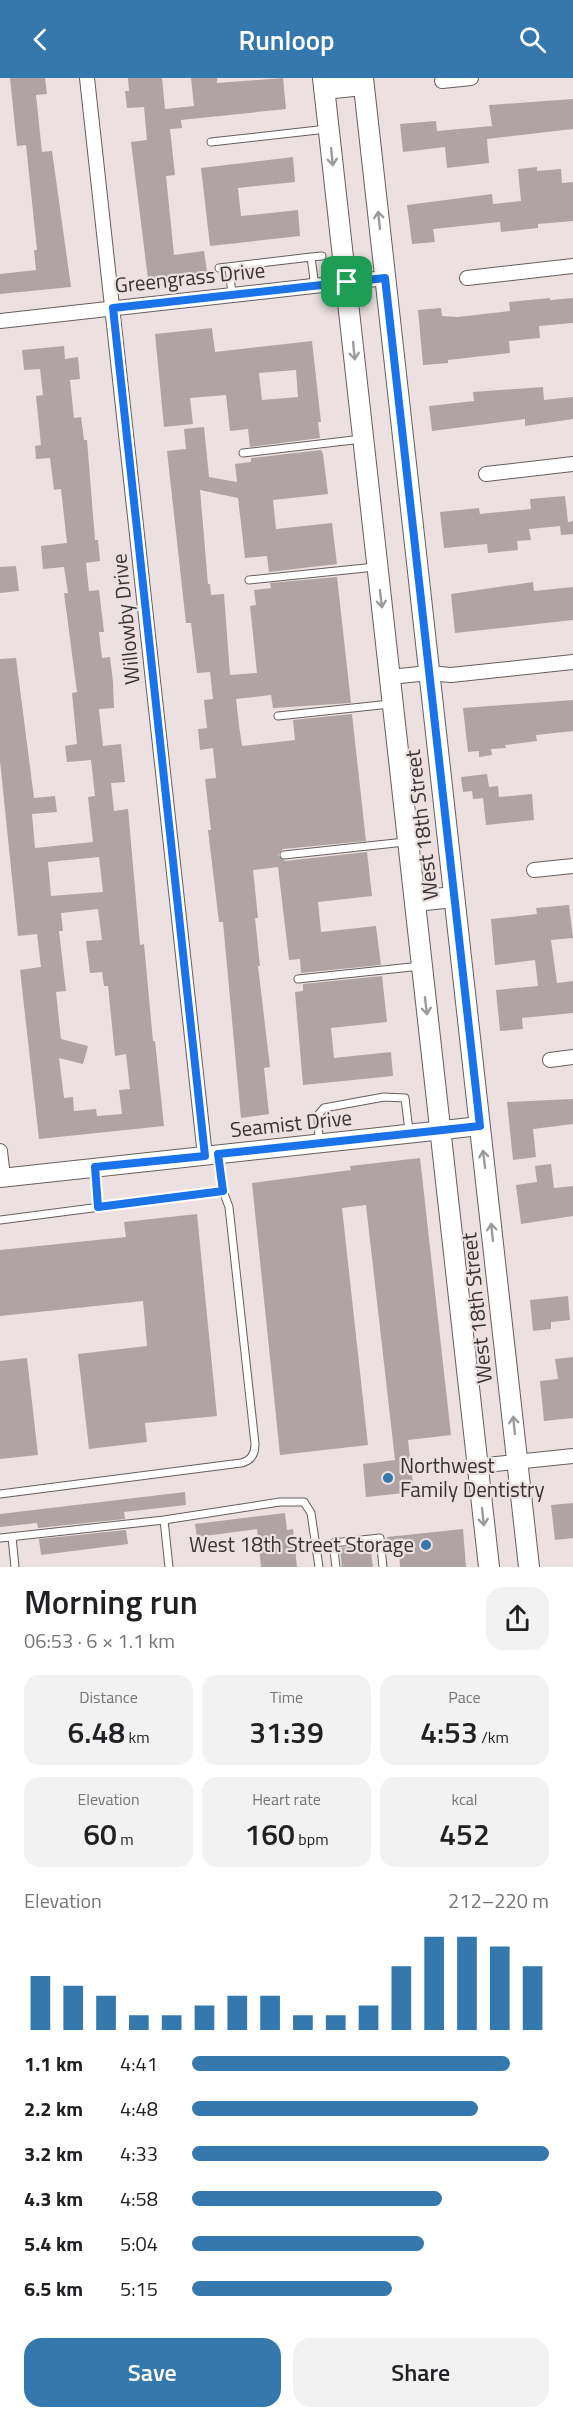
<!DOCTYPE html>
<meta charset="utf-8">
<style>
body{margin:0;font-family:"Titillium Web",sans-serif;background:#f2f2f2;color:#202124;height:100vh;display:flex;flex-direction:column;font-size:22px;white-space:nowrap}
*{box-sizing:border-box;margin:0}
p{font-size:20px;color:#757577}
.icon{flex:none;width:33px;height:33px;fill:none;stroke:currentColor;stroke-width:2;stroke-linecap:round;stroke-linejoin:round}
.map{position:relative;height:1489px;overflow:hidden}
.details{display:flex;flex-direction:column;background:#fff;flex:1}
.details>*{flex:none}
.pin{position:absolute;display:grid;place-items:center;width:51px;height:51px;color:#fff;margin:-26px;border-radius:12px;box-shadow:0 3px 9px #0006}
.round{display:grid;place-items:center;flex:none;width:63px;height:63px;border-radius:18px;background:#f2f2f2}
.head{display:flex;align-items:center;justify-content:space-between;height:102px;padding:0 24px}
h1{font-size:33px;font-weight:600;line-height:45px}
.metrics{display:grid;grid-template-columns:repeat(3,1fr);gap:9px;height:102px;padding:6px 24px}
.metrics div{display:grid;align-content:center;border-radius:15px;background:#f2f2f2;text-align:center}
.metrics b{font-size:30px;font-weight:600}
.metrics small{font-size:16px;font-weight:400}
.metrics p{font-size:16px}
.chart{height:168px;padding:12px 24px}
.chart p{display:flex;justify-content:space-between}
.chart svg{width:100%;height:108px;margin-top:6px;stroke:#3578ae;stroke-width:6}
.action{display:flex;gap:12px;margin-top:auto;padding:12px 24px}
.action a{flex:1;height:69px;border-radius:18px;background:#3578ae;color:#fff;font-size:24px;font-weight:600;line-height:69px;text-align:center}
.action a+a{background:#f2f2f2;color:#202124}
ul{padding:0 24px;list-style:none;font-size:20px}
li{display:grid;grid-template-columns:96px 72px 1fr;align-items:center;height:45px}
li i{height:15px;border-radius:8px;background:#3578ae}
header{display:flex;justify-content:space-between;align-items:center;height:78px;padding:0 24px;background:#3578ae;color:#fff;font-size:27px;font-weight:600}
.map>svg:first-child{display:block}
</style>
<header><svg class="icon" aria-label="back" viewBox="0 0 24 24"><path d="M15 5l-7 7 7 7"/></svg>Runloop<svg class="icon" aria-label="search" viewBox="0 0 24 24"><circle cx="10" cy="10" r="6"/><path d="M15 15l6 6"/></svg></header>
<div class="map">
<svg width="573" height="1489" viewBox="0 0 573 1489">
<rect width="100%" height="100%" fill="#ece1e0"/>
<path fill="#afa4a3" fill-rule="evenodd" d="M 10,0 L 45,0 L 47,16 L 36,17 L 42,74 L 52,73 L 71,209 L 0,216 L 0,196 L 36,192 L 34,172 L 37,172 L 26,67 L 17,68 Z
M 128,0 L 162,0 L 165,31 L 194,28 L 191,0 L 217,0 L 217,5 L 283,0 L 286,31 L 181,42 L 182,50 L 170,51 L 175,97 L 166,98 L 174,177 L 204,173 L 207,194 L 148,201 L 131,64 L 147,62 L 144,29 L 127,30 L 125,13 L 129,13 Z
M 573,21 L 573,51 L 487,61 L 489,85 L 447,90 L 445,69 L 403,74 L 400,46 L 436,43 L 437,53 L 492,48 L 489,27 Z
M 293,79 L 295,104 L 238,110 L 241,138 L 298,132 L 300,158 L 210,168 L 201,90 Z
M 537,89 L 537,93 L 561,91 L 562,105 L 573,104 L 573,143 L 538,146 L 538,150 L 501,154 L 500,144 L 433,151 L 435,164 L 412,166 L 407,127 L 492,116 L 493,126 L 521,123 L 518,91 Z
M 550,220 L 550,222 L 573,220 L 573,245 L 539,248 L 540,260 L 509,263 L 510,275 L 448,282 L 448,285 L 423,287 L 418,232 L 441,230 L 442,238 L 458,239 L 510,233 L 509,224 Z
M 212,250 L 215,274 L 312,263 L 321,344 L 318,344 L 320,360 L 250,369 L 248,351 L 230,353 L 226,317 L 190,320 L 193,346 L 164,349 L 155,256 ZM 296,292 L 298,319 L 262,322 L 259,295 Z
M 64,268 L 65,281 L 78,279 L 80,301 L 70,302 L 74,340 L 81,339 L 84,362 L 87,362 L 95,462 L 98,462 L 100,483 L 86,485 L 89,513 L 99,512 L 104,554 L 99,554 L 102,580 L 110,579 L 113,604 L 114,630 L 99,631 L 103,668 L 121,666 L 125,704 L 111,705 L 114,733 L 128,731 L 140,867 L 144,866 L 153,963 L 155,963 L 164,1048 L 39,1061 L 20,892 L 41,889 L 37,856 L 18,858 L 0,683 L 0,581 L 16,580 L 34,720 L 55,718 L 57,734 L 32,736 L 35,770 L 93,764 L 88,719 L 95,718 L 91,682 L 67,684 L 65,668 L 77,666 L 72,615 L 77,614 L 64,515 L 68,515 L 64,489 L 43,491 L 41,468 L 67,465 L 61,411 L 54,412 L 50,380 L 36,381 L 35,368 L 41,367 L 36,318 L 43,317 L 40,291 L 24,292 L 22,272 ZM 99,779 L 103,814 L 51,818 L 48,784 ZM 98,831 L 102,862 L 86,863 L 90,895 L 102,894 L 104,908 L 108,908 L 115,978 L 126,976 L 130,1011 L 119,1012 L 122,1036 L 97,1038 L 96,1031 L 74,1033 L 73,1019 L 64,1020 L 59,980 L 83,986 L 88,968 L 61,961 L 56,914 L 66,913 L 59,853 L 63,853 L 61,835 Z
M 543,309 L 544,322 L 573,319 L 573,341 L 525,348 L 525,341 L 432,353 L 429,328 L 474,323 L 473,314 Z
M 204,349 L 209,399 L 237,404 L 235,386 L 251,384 L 251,380 L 321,372 L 323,376 L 328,416 L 273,422 L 276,451 L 332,445 L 337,486 L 269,494 L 267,478 L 245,480 L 238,420 L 200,412 L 208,506 L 210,506 L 211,517 L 224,516 L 230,597 L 257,595 L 250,528 L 256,527 L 254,512 L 271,510 L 270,505 L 337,499 L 351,625 L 273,630 L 271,617 L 236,621 L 239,647 L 242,668 L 295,662 L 293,642 L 352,636 L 366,763 L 283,771 L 278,777 L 285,783 L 367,774 L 372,818 L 318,824 L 321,854 L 376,848 L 381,887 L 301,895 L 300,881 L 289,882 L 278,789 L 253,792 L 258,840 L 255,840 L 260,888 L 258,888 L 270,989 L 264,990 L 269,1036 L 241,1040 L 223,844 L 219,844 L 208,752 L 211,752 L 205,701 L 216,700 L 213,670 L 200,672 L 198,651 L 207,650 L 204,622 L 213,621 L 210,594 L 197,595 L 191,545 L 186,545 L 167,373 L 186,371 L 184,351 Z
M 565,418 L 568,444 L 573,443 L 573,456 L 561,457 L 560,448 L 529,451 L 531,462 L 517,463 L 518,472 L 488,475 L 487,466 L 444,470 L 440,434 L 479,430 L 480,436 L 531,431 L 530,421 Z
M 16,488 L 19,513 L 0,515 L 0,489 Z
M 533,504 L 534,513 L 573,509 L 573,542 L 455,555 L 451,516 Z
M 573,622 L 573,653 L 536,657 L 537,663 L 505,667 L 506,670 L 491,671 L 492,677 L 479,679 L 479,673 L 468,674 L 463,630 Z
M 487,696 L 489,709 L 498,708 L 499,719 L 532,716 L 534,742 L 486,747 L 483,720 L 473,721 L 472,713 L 463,714 L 461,699 Z
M 569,827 L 573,860 L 551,862 L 557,905 L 573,903 L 573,935 L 522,940 L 523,951 L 500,953 L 496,912 L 538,908 L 535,882 L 495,887 L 491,841 L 537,836 L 536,830 Z
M 382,898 L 387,944 L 331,950 L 334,980 L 391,974 L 393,998 L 303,1007 L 295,914 L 303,913 L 303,906 Z
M 573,1021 L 573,1046 L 533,1051 L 536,1079 L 513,1082 L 507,1024 Z
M 420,1080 L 451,1357 L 408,1362 L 414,1414 L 366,1419 L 363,1386 L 395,1382 L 366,1127 L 342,1130 L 368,1367 L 280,1377 L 252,1105 L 351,1092 L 350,1088 Z
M 551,1086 L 554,1110 L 573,1108 L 573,1138 L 521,1146 L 516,1107 L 537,1104 L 535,1088 Z
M 197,1136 L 217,1338 L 145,1345 L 147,1364 L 89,1371 L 78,1276 L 147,1268 L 143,1223 L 0,1238 L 0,1172 L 126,1159 L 124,1144 Z
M 568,1218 L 570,1242 L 551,1244 L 551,1251 L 533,1253 L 530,1222 Z
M 573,1279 L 573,1340 L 544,1343 L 540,1303 L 558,1301 L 555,1281 Z
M 27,1280 L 38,1377 L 0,1381 L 0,1283 Z
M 185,1414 L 186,1427 L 124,1434 L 125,1441 L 38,1450 L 37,1445 L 0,1449 L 0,1436 Z
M 573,1425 L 573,1460 L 555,1462 L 551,1427 Z
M 285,1435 L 287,1452 L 293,1451 L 297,1489 L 261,1489 L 257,1451 L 197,1459 L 195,1446 Z
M 463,1451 L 466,1489 L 400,1489 L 399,1475 L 389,1476 L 387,1459 Z
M 126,1452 L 128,1466 L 41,1477 L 39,1461 Z
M 370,1467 L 373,1489 L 342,1489 L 340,1470 Z"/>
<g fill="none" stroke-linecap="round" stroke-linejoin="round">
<g stroke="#675e5d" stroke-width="9">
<path id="service" d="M 211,64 L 327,51
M 229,189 L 232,216
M 219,190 L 311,179
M 315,209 L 311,179 L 322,178
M 243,375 L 362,361
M 249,502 L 375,489
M 278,638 L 390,626
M 284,777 L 405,764
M 298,901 L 421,888
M 319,1065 L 318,1037 L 324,1030 L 384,1019 L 405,1020 L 409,1053
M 95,1090 L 98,1129
M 0,1142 L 223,1113
M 0,1416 L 241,1385 C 251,1383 255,1376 255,1366 L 229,1129 L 223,1113 L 218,1077
M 164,1442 L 169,1489
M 12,1459 L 15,1489
M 0,1460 L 164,1442 L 280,1424 L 304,1424 L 311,1435 L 319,1489
M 336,1489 L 333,1465 L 380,1460 L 383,1489"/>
</g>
<g stroke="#675e5d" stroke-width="16">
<path id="minor" d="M 87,0 L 205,1078
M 442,3 L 471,0
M 467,200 L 573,188
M 0,243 L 385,200
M 486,396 L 573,386
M 390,599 L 429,595 L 451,597 L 573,584
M 534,792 L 573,788
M 550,982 L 573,979
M 0,1073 L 3,1099
M 477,1388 L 573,1378"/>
</g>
<g stroke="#675e5d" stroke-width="20">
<path id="tertiary" d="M 0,1100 L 480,1048"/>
</g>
<g stroke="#675e5d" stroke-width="22">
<path id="secondary" d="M 323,0 L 489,1489
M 363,0 L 529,1489
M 324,11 L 363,7
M 415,823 L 454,819"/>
</g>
<use href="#service" stroke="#fff" stroke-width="7"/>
<use href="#minor" stroke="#fff" stroke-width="14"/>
<use href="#tertiary" stroke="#fff" stroke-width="18"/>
<use href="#secondary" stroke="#fff" stroke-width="20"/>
</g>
<defs><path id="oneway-shaft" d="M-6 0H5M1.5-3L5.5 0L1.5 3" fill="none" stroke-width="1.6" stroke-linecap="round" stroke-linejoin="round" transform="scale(1.5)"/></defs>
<g stroke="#9c9a9a">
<use href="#oneway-shaft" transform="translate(332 79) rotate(84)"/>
<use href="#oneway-shaft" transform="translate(379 142) rotate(-96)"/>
<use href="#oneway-shaft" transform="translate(354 273) rotate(84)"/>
<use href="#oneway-shaft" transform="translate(381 521) rotate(83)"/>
<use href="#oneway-shaft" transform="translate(426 928) rotate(83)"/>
<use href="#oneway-shaft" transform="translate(484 1081) rotate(-97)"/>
<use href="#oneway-shaft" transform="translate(492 1154) rotate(-96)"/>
<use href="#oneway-shaft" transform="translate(514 1347) rotate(-96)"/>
<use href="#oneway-shaft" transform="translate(483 1439) rotate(84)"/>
</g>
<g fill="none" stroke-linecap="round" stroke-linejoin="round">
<g stroke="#fff" stroke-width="12">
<path id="route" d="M 385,200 L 480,1048 L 218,1076 L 223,1113 L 98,1129 L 95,1089 L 205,1078 L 113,230 Z"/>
</g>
<use href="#route" stroke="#1a73e8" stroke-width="8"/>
</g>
<g fill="#3578ae" stroke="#ece1e0" stroke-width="2">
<circle cx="388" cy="1400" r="6"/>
<circle cx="426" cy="1467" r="6"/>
</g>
<g text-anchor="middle" stroke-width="4.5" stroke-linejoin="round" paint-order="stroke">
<g font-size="21" fill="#393434" stroke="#ece1e0">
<text transform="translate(190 200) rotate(-6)" y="7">Greengrass Drive</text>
<text transform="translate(126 541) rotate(-96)" y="7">Willowby Drive</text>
<text transform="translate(422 747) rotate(-97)" y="7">West 18th Street</text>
<text transform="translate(291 1046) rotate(-6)" y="7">Seamist Drive</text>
<text transform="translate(477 1230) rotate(-96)" y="7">West 18th Street</text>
</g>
<g font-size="21" fill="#393434" stroke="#ece1e0" text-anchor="start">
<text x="400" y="1395">Northwest<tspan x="400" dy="24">Family Dentistry</tspan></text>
<text x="414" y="1474" text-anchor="end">West 18th Street Storage</text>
</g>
</g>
</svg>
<div class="pin" style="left:347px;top:204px;background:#1e9e55"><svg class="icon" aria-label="arrive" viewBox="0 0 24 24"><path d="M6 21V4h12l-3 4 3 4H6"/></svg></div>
</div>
<section class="details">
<div class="head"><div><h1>Morning run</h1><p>06:53 · 6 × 1.1 km</p></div><a class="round"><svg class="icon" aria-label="share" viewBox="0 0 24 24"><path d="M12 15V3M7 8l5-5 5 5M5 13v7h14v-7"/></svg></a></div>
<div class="metrics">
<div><p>Distance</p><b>6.48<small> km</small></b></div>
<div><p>Time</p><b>31:39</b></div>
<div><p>Pace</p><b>4:53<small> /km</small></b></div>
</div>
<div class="metrics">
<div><p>Elevation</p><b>60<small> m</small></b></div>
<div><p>Heart rate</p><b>160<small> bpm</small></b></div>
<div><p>kcal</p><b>452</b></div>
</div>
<div class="chart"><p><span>Elevation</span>212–220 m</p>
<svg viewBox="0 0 160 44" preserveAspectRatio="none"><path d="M5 44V22M15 44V26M25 44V30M35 44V38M45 44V38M55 44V34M65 44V30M75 44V30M85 44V38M95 44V38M105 44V34M115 44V18M125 44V6M135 44V6M145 44V10M155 44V18"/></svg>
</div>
<ul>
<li><b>1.1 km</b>4:41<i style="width:89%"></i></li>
<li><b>2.2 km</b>4:48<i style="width:80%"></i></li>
<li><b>3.2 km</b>4:33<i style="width:100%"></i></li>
<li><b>4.3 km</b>4:58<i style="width:70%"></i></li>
<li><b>5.4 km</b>5:04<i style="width:65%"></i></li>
<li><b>6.5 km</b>5:15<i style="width:56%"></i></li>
</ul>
<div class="action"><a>Save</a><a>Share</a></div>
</section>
